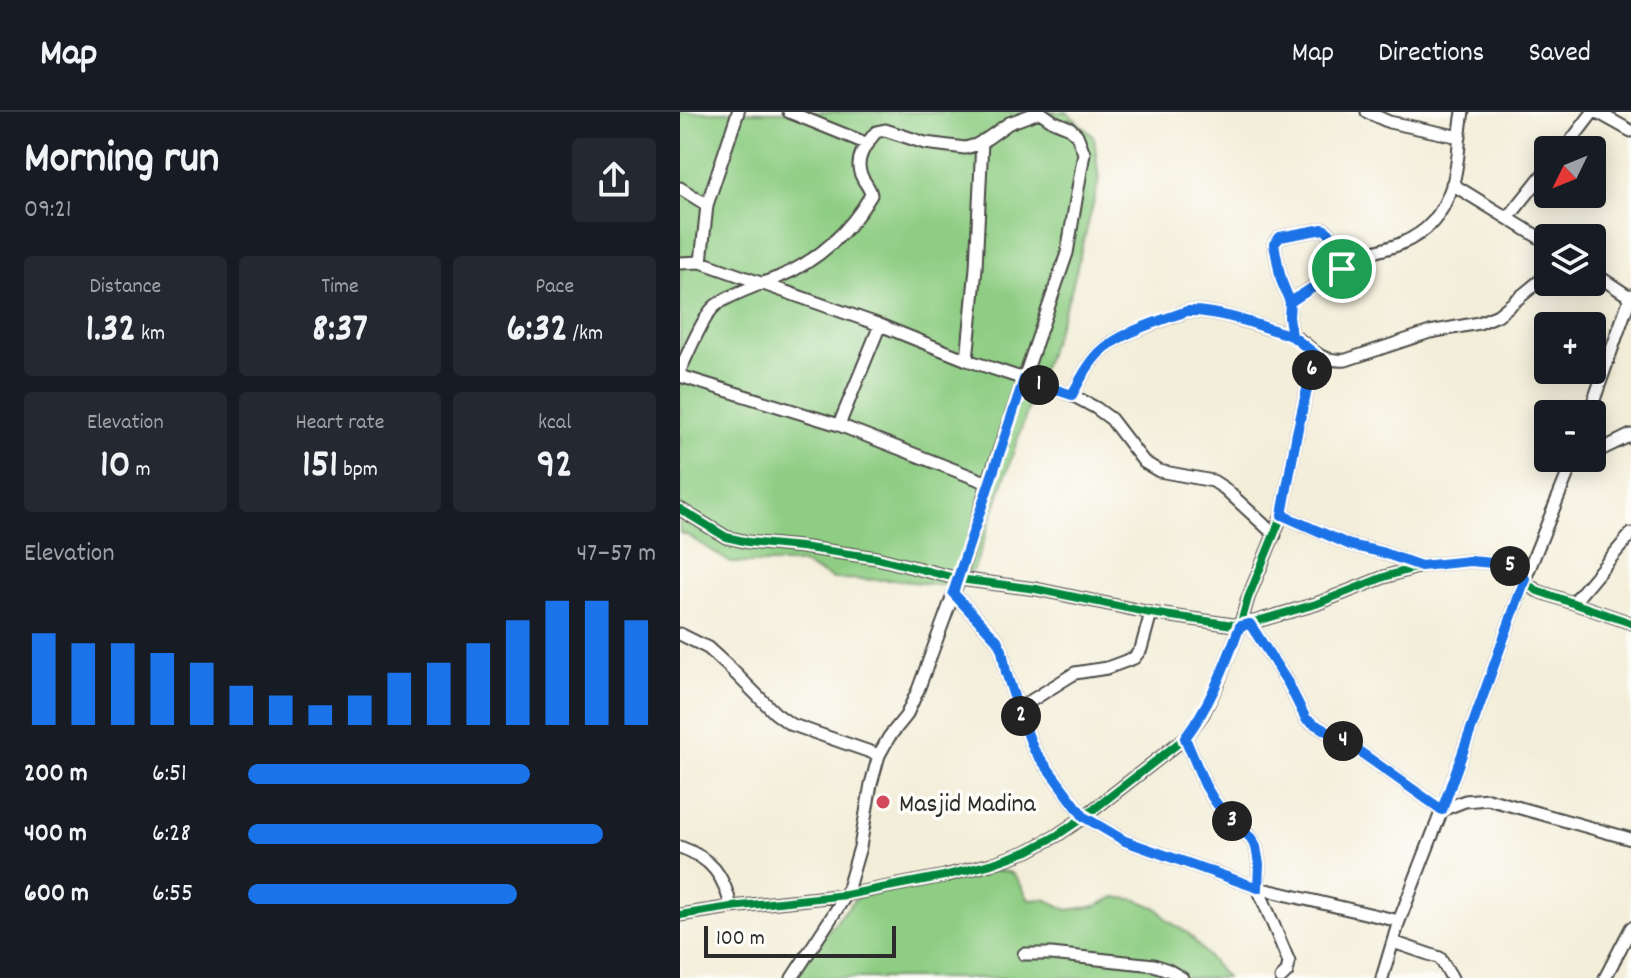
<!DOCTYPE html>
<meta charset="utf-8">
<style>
body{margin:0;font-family:Dekko,sans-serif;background:#242831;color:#f1f3f6;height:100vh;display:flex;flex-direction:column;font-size:30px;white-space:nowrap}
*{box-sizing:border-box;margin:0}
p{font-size:26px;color:#9ea1a6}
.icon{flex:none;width:44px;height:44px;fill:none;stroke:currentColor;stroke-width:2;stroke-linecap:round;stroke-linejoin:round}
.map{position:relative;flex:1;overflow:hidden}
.drawer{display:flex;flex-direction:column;background:#171b24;width:680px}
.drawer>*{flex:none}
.needle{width:52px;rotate:227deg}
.tools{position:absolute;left:854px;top:24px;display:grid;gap:16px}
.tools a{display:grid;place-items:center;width:72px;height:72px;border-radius:8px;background:#171b24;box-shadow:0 4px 20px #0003;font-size:40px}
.scale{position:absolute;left:24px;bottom:20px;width:192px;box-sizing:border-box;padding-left:8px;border:4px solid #2b2b2b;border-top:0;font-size:22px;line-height:28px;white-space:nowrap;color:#2b2b2b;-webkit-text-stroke:6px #fdfcf7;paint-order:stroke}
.pin{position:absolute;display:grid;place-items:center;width:68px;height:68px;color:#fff;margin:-34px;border:4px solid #fff;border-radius:50%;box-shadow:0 2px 8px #0007}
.km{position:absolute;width:40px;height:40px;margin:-20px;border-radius:50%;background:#222;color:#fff;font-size:22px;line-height:40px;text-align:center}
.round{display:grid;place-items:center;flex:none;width:84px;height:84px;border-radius:8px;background:#242831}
.overview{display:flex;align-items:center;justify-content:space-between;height:136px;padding:0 24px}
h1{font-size:44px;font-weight:700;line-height:60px}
.stats{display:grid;grid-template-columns:repeat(3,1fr);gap:12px;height:136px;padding:8px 24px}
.stats div{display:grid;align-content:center;border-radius:8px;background:#242831;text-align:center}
.stats b{font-size:40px;font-weight:700}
.stats small{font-size:22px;font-weight:400}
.stats p{font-size:22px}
.chart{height:224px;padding:16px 24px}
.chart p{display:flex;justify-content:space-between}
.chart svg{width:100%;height:144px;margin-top:8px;stroke:#1a73e8;stroke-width:6}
ul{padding:0 24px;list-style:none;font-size:26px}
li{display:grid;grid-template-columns:128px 96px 1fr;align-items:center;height:60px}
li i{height:20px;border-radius:10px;background:#1a73e8}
header{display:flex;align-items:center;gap:48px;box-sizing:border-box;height:112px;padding:0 40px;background:#171b24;border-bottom:2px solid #363941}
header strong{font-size:38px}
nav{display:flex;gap:44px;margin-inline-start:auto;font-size:28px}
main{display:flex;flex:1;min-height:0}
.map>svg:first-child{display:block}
</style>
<header>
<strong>Map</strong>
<nav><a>Map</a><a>Directions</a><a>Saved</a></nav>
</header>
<main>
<section class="drawer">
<div class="overview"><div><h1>Morning run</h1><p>09:21</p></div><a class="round"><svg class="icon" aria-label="share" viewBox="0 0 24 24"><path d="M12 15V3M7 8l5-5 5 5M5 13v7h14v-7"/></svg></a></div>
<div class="stats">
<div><p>Distance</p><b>1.32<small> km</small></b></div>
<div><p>Time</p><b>8:37</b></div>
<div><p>Pace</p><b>6:32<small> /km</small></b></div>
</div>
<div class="stats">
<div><p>Elevation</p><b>10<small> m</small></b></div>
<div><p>Heart rate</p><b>151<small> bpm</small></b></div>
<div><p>kcal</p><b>92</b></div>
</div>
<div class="chart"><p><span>Elevation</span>47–57 m</p>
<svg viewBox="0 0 160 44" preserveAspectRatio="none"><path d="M5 44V16M15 44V19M25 44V19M35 44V22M45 44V25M55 44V32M65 44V35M75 44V38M85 44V35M95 44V28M105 44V25M115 44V19M125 44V12M135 44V6M145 44V6M155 44V12"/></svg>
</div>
<ul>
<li><b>200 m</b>6:51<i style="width:69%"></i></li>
<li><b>400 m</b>6:28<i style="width:87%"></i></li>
<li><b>600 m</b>6:55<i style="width:66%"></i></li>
</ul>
</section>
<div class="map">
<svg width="951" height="866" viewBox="0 0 951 866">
<rect width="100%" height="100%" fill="#fdfcf7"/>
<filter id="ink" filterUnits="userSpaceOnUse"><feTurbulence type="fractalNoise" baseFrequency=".0125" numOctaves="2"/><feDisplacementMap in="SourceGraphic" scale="16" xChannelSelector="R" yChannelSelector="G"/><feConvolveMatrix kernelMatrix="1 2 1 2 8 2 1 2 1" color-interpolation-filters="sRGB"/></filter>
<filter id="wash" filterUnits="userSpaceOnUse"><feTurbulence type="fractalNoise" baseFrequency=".006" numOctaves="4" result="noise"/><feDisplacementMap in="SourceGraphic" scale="32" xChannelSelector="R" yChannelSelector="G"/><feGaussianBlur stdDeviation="1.8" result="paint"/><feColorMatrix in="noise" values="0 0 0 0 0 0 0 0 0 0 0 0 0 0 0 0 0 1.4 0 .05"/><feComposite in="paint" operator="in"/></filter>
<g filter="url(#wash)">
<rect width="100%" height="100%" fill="#f3eed9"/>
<path fill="#8ecd83" stroke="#5c7c57" stroke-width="2" d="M 0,0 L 387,0 L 414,25 L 419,69 L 391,179 L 351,288 L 294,457 L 268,474 L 214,468 L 153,467 L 121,451 L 51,451 L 7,423 L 0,421 Z
M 301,758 C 339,759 331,757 349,788 L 365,787 L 388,798 L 416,794 L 435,785 L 458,788 L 477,796 L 487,808 L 509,822 L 546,866 L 115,866 L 145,822 L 178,784 Z"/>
</g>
<g filter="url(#ink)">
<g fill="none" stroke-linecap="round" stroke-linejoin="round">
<g stroke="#494845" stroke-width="15">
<path id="street" d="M 109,0 L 188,32
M 687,0 L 709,10 L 780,25
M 917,0 L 951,19
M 884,38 L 913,0
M 772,72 L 868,131
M 0,76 L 27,93
M 828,106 L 868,56
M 21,150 L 27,93 L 58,0
M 0,151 L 21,150 L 200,213 L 287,248 L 392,283 L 416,296 L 431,307 L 464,350 L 479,359 L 533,369 L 544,376 L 595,423
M 912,160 L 950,185
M 610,190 L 601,168 L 595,137 L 594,132 L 600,125 L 643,117 C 657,123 658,143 662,157
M 612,224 L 609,205 L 610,190 C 634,175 658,157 684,144 C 695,138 708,137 720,132 C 749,120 762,103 772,74 C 780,50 778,24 783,0
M 287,248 L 296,156 L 302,29
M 0,258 C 8,242 21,209 32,197 C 41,185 84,171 99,165 C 138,149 170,119 191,83 C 190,75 185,72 182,65 C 173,48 186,32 196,20 L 205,18 L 245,31 L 285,36 L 296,33 L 308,26 L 329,11 L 359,0
M 0,264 L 159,313 L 308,371
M 392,283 C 400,268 408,252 420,240 C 439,221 482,209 507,199 C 534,198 561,208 587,216 C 594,218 603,220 611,223 C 634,234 634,250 666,248 L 750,220 L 799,211 L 818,203 L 868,162
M 909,302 L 951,183
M 159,313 L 200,213
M 912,342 L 951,323
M 0,397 L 46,425 L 68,430 L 121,435 L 197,446 L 279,467 L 356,477 L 471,501 L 560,514 L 636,492 L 704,465 L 741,454 L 790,449 L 824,452 L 833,455 L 848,473 L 858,479 L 951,511
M 602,403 L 670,433 L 701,440 L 740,454
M 273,481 L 317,528 L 322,538 L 326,560 L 338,597 L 354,638 L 404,705 L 445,729 L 578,776 L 719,809
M 893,491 L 951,422
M 570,512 L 608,571 L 626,607 L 676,637 L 762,698 L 785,689 L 808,687 L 951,727
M 0,522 L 28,536 L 50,556 L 95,601 L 110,612 L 199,643
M 338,597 L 395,561 L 427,556 L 454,546 L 461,537 L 471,501
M 505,626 L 525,673 L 534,688 L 546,704 L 571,726 L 576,735 L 579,752 L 578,776 L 609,850 L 607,860 L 601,866
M 0,735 C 31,746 44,763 51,795
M 0,803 L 51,795 L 166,783 L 264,764 L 311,752 L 348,739 L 376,724 L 404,705 L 505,626 L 523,602 L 538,571 L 560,514 L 568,486 L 602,403 L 617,321 L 635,242
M 713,830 L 760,846 L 772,866
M 344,842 L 371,842 L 474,853 L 488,858 L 502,866
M 112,866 L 166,783 L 180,735 L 191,672 L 199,643 L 209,625 L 226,604 L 238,578 L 279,467 L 308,371 L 387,141 L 404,41 L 397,23 L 390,16 L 373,9 L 360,0
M 702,866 L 719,809 L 762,698 L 845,467 L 894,346
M 925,866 L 951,816"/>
</g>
<use href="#street" stroke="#fff" stroke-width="11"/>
<g stroke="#fdfcf7" stroke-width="13">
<path id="cycleway" d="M 0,397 L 46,425 L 68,430 L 121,435 L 197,446 L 279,467 L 356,477 L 471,501 L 560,514 L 636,492 L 704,465 L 741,454 L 790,449 L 824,452 L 833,455 L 848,473 L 858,479 L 951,511
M 0,803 L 51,795 L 166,783 L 264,764 L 311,752 L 348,739 L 376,724 L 404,705 L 505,626 L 523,602 L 538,571 L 560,514 L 568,486 L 602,403 L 617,321 L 635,242"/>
</g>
<use href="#cycleway" stroke="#00873e" stroke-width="8"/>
</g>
</g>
<g fill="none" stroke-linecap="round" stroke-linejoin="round" filter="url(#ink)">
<g stroke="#fff" stroke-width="16">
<path id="route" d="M 662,157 L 610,190 L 609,205 L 612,224 C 580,214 540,198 507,199 C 482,208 439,221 420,240 C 408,252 400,268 392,283 L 344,267 L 273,481 L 317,528 L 322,538 L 326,560 L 338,597 L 354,638 L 404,705 L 445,729 L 578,776 L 579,752 L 576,735 L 571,726 L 546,704 L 534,688 L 525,673 L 505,626 C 532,590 544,555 560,514 L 570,512 L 608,571 L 626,607 L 676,637 L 762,698 L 845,467 L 833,455 L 824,452 L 790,449 L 741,454 L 701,440 L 670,433 L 602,403 L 617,321 L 635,242 L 612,224 L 609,205 L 610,190 L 601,168 L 594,132 L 600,125 L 643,117 C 657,123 658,143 662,157"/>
</g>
<use href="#route" stroke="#1a73e8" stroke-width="10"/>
</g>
<circle fill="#d1495b" stroke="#fdfcf7" stroke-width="3" cx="203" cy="690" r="8"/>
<g text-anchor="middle" stroke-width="7" stroke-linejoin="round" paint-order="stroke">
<g font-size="26" fill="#2b2b2b" stroke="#fdfcf7" text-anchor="start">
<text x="219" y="699">Masjid Madina</text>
</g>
</g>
</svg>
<div class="tools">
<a><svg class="needle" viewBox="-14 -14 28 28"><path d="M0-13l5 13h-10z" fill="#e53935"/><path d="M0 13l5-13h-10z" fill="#9ea1a6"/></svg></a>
<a><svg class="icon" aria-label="layers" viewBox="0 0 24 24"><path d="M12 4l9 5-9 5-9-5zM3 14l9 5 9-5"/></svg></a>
<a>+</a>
<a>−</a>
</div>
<div class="scale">100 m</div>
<div class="pin" style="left:662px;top:157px;background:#1e9e55"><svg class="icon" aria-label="arrive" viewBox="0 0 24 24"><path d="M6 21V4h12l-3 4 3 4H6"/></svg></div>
<b class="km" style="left:359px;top:273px">1</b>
<b class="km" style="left:341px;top:604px">2</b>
<b class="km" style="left:552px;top:709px">3</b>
<b class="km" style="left:663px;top:629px">4</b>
<b class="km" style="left:830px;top:454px">5</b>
<b class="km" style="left:632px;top:258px">6</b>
</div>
</main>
